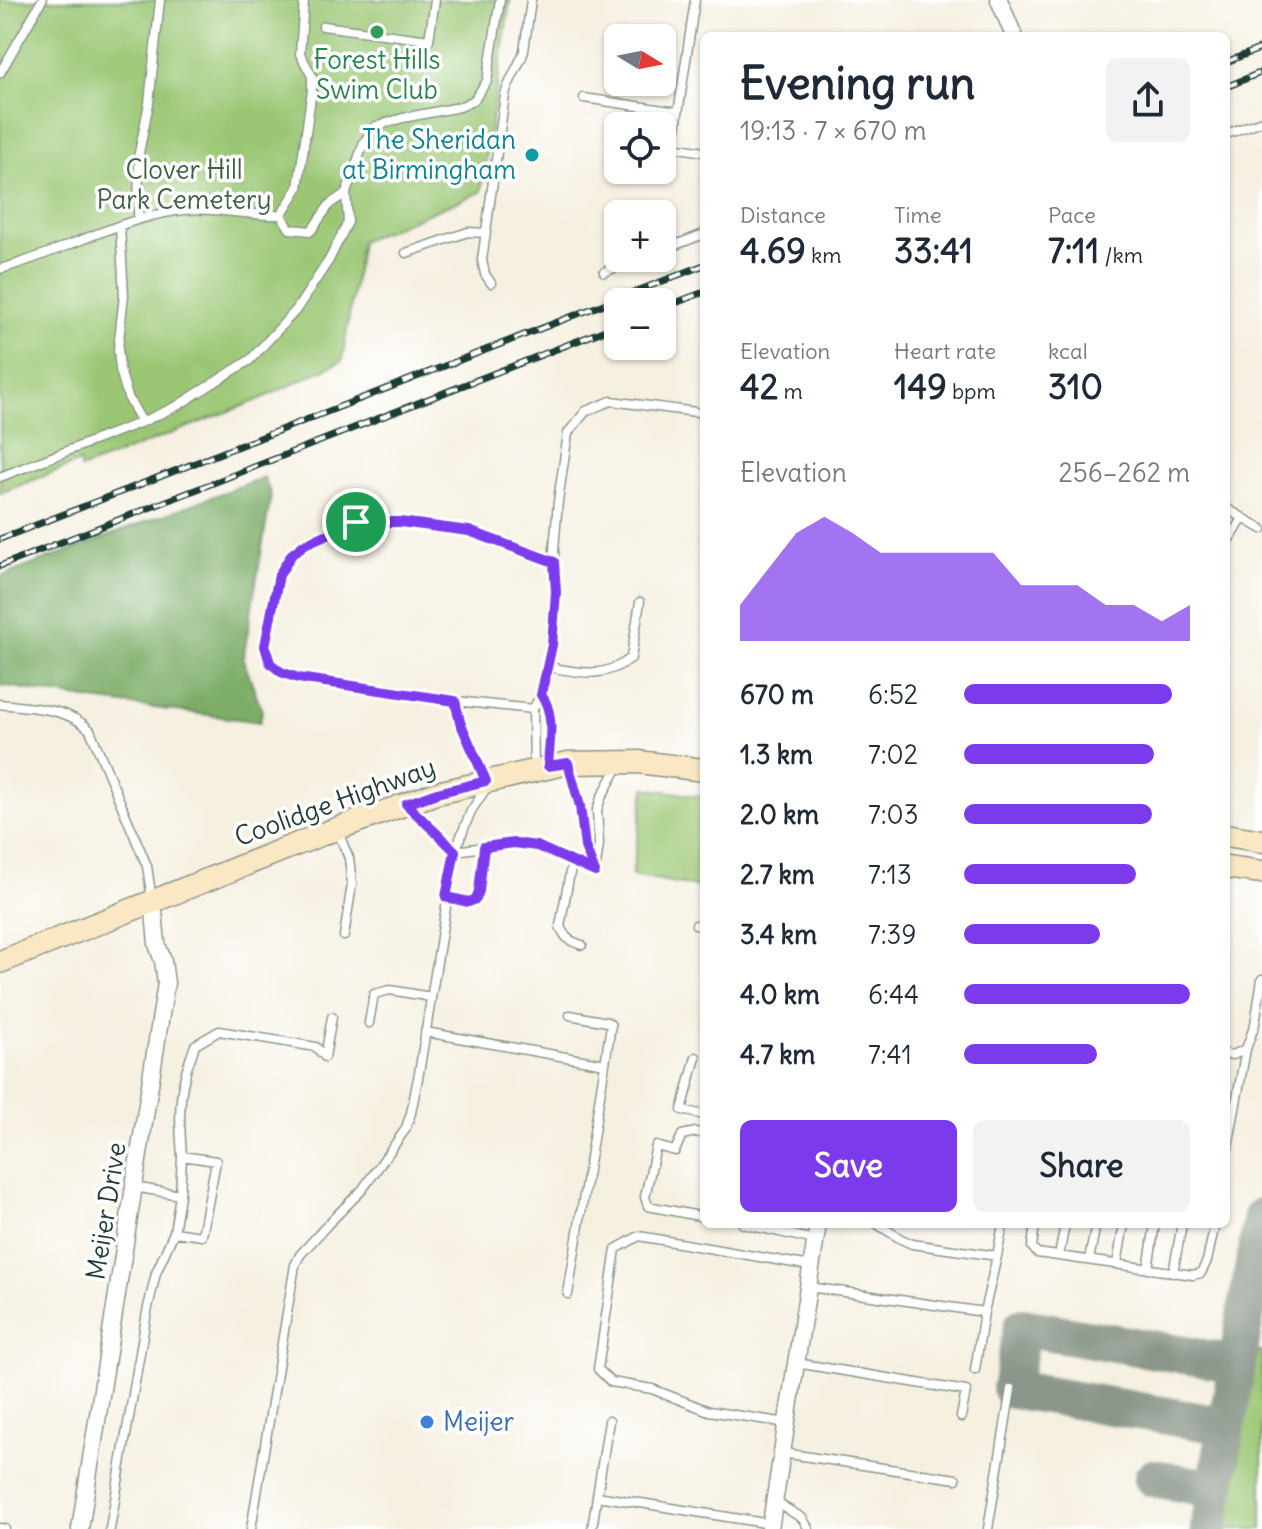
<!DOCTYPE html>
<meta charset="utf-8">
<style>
body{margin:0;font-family:Delius,sans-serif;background:#f2f2f3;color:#1f2937;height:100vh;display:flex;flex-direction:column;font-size:30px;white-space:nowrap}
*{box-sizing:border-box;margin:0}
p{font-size:26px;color:#747a83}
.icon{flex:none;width:44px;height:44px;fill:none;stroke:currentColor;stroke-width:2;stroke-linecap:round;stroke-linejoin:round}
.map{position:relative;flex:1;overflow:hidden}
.drawer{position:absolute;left:700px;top:32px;width:530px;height:1196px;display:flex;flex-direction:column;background:#fff;border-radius:12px;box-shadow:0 2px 6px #0004}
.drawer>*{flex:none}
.needle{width:52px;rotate:100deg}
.buttons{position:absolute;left:604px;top:24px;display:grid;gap:16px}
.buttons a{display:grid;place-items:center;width:72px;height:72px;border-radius:12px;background:#fff;box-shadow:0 2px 6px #0004;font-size:40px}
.pin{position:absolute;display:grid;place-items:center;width:68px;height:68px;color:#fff;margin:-34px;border:4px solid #fff;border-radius:50%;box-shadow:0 2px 8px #0007}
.round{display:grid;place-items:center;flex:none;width:84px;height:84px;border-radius:12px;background:#f2f2f3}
.overview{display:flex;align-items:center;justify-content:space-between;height:136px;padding:0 40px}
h1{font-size:44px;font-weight:800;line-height:60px}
.stats{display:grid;grid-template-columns:repeat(3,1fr);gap:12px;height:136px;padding:8px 40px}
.stats div{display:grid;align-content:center}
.stats b{font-size:34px;font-weight:800}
.stats small{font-size:22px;font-weight:400}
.stats p{font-size:22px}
.chart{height:224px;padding:16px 40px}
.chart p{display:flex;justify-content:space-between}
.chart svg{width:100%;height:144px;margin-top:8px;fill:#7c3aed;opacity:.7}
.action{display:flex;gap:16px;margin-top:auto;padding:16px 40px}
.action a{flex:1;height:92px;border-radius:12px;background:#7c3aed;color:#fff;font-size:32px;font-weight:800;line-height:92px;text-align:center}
.action a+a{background:#f2f2f3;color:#1f2937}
ul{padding:0 40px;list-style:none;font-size:26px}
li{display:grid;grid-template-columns:128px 96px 1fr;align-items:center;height:60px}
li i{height:20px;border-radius:10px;background:#7c3aed}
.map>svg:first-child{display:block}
</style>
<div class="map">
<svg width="1262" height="1529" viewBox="0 0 1262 1529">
<rect width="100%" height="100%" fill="#fff"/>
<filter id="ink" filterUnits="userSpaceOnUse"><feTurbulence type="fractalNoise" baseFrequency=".0125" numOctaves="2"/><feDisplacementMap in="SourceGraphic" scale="16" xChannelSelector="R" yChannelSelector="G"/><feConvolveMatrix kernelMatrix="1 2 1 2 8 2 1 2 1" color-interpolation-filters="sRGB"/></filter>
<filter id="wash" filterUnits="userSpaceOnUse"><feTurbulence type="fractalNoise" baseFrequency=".006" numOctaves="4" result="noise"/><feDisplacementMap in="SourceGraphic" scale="32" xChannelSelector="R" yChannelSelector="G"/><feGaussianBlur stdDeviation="1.8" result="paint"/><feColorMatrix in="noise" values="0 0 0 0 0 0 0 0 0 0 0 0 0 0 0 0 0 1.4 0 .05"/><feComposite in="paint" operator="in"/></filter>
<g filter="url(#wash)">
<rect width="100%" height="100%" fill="#f6f0e1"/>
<path fill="#9bc774" stroke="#5d8254" stroke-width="2" d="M 0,0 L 510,0 L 481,192 L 361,241 L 342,361 L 258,400 L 80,469 L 80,462 L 0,493 Z
M 645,788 L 704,797 L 704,888 L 632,875 Z
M 1254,1352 L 1262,1352 L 1262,1529 L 1217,1529 L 1241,1386 Z"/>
<path fill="#7cac66" stroke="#4e744d" stroke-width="2" d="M 264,477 L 271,495 L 243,659 L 262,711 L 260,722 L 86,699 L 0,685 L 0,577 Z"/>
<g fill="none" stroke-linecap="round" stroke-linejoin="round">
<path stroke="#8a968a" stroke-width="38" d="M 1226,1426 L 1011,1389 L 1022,1327 L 1237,1364
M 1153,1478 L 1215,1489
M 1209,1529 L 1262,1217"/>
</g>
</g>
<g filter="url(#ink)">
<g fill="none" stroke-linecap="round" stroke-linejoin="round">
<g stroke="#8a968a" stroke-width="11">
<path id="lane" d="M 695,0 L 673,147 L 704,152
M 323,26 L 429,40 L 435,0
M 0,73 L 42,0
M 584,98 L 678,112
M 1226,134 L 1262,121
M 281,215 L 298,188 L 312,90 L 312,76 L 300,54 L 304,0
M 138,219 L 139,153 L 149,103 L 160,0
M 662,250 L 704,234
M 406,253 L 468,232 L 486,233
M 0,269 C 60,253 115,220 176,211 C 211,206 246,216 281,215 L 290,229 L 311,231 L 330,204 L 346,193 L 364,142 L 376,126 L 403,118 L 460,107 L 474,100 L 487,81 L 500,0
M 604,272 L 640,258
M 491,283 L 485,274 L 482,260 L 505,95 C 509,79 519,67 524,51 L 531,0
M 142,422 L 177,406 L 250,360 L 296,310 L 329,260 L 348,222 L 346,193
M 0,477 L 142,422 L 128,397 L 120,370 L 118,349 L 124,295 L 120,226
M 1226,508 L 1262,529
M 1226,546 L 1243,518
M 547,667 C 579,672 603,680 631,658 L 640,602
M 541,695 L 552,645 L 556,592 L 554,550 L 558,501 L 568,433 L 586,411 L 611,401 L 696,412
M 455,701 L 298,678 L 281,672 L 270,663 L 265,646 L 279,575 L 292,554 L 305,544 L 337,529 L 356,522 L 400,522 L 469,531 L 554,562
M 0,704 C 30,708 68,707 90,730 L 147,866 L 152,900
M 569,765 L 580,806 L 585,847 L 595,872
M 534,769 L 533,709 L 541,695 C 556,713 549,744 548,766
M 486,780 L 460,722 L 455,701 L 533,709
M 409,808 L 455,851 L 471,811 L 487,787
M 337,830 L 349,858 L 352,884 L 344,936
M 572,862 L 560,926 C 565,939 570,941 582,945
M 595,872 L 599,844 L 597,810 L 601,798 L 618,767
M 446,897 L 469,902 L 476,899 L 479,891 L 484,847
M 696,925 L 704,927
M 570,1015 L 607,1022 L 611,1025 L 605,1064
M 369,1023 L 374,994 L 390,990 L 431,997
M 425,1032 L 605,1064 L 568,1294
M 1226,1054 L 1233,1055 L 1246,1049 L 1255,1024 L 1262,979
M 325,1057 L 332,1017
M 696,1057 L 682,1110 L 704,1115
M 704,1134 L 696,1132 L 682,1135 L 675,1151 L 656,1146 L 645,1197 L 648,1206 L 704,1217
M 182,1156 C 180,1130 178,1102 185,1076 C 187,1066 192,1055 195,1045 L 219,1031 L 316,1047 L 325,1057
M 1226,1158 L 1246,1049
M 134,1187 L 180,1195
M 743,1224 L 815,1240
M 877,1224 L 901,1239 L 912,1244 L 997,1256 L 1003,1224
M 1035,1224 L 1032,1247 L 1037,1253 L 1193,1275 L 1201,1273 L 1207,1261 L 1215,1224
M 1059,1256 L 1065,1224
M 1089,1260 L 1096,1224
M 1117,1264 L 1124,1224
M 1148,1269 L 1155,1224
M 1173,1273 L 1182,1224
M 809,1287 L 984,1312 L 975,1370
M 984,1312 L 997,1256
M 796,1363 L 966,1391 L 961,1417
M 609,1421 L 597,1496 L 771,1524
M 787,1423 L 709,1411 L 652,1389 L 611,1382 L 598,1369 L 616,1249 L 639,1236 L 811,1266
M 783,1453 L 956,1479
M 774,1501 L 802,1518 L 809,1529
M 0,1528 L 5,1529
M 110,1529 L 147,1312 L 156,1273 L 174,1232 L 180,1195 L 182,1156 L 216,1161 L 202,1236 L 174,1232
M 251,1529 L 295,1265 L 300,1255 L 328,1224 L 362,1190 L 405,1130 L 411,1113 L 419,1073 L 455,851 L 514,843 L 537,846 L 595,872
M 592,1529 L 597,1496
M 988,1529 L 1011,1389"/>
</g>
<g stroke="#8a968a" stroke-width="19">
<path id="street" d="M 999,0 L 1014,36
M 80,1529 L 166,983 L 163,961 L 157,944 L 153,901
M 770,1529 L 818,1224"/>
</g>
<g stroke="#8a968a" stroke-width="25">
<path id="secondary" d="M 1226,835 L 1262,841
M 1226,867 L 1262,872
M 0,962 L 325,833 L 437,793 L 568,763 L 638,762 L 704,770"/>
</g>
<use href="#lane" stroke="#fff" stroke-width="8"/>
<use href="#street" stroke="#fff" stroke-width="16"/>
<use href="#secondary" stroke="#fae7c3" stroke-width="22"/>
<g stroke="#1f3d34" stroke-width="7">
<path id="rail" d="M 1226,62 L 1262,48
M 1226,87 L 1262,72
M 662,308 L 704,292
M 0,539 L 704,265
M 0,566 L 618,325"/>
</g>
<use href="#rail" stroke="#fff" stroke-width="4" stroke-dasharray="12" stroke-linecap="butt"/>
</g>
</g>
<g fill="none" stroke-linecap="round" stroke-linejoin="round" filter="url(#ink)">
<g stroke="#fff" stroke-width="16">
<path id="route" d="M 356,522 L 400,522 L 469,531 L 554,562 L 556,592 L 552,645 L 541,695 C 556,713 549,744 548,766 L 568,763 L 580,806 L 585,847 L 595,872 L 537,846 L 514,843 L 484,847 L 479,891 L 476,899 L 469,902 L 446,897 L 455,851 L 406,804 L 437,793 L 486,781 L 460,722 L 455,701 L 298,678 L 281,672 L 270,663 L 265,646 L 279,575 L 292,554 L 305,544 Z"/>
</g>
<use href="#route" stroke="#7c3aed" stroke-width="10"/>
</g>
<circle fill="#2e9e5b" stroke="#fff" stroke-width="3" cx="377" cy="32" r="8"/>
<circle fill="#0f9aa8" stroke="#fff" stroke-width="3" cx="532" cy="155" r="8"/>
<circle fill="#3f7fe0" stroke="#fff" stroke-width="3" cx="427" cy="1422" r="8"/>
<g text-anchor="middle" stroke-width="7" stroke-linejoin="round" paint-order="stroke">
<g font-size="26" fill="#27864d" stroke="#fff">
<text x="377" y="69">Forest Hills<tspan x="377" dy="30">Swim Club</tspan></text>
</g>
<g font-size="26" fill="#0d838f" stroke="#fff" text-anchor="end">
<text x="516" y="149">The Sheridan<tspan x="516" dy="30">at Birmingham</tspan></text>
</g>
<g font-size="26" fill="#3e6044" stroke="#fff">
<text x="184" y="179">Clover Hill<tspan x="184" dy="30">Park Cemetery</tspan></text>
</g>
<g font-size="26" fill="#1f3d34" stroke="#fff">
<text transform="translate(335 802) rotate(-20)" y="9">Coolidge Highway</text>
<text transform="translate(106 1211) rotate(-81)" y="9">Meijer Drive</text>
</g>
<g font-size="26" fill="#366cbe" stroke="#fff" text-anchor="start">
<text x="443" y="1431">Meijer</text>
</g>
</g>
</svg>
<div class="buttons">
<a><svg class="needle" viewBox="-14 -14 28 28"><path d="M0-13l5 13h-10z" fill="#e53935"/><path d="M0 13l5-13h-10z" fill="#747a83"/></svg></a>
<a><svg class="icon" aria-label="locate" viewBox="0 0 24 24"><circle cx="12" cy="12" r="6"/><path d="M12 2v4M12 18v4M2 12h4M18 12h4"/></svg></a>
<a>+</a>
<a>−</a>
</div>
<div class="pin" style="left:356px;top:522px;background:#1e9e55"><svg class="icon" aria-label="arrive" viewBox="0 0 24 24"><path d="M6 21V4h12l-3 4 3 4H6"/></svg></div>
<section class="drawer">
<div class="overview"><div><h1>Evening run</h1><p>19:13 · 7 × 670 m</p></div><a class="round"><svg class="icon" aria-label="share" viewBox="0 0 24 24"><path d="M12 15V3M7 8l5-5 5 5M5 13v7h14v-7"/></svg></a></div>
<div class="stats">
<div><p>Distance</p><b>4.69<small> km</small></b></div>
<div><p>Time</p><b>33:41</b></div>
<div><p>Pace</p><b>7:11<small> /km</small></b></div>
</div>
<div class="stats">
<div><p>Elevation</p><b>42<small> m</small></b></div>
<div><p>Heart rate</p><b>149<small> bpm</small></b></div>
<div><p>kcal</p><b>310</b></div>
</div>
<div class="chart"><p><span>Elevation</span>256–262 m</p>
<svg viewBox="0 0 160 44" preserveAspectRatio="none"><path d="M0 44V33L10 22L20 11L30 6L40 11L50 17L60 17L70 17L80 17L90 17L100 27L110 27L120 27L130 33L140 33L150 38L160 33V44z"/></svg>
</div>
<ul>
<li><b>670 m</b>6:52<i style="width:92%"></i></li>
<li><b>1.3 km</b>7:02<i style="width:84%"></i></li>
<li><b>2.0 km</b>7:03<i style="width:83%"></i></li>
<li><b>2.7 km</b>7:13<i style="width:76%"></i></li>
<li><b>3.4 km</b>7:39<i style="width:60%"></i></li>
<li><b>4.0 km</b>6:44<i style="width:100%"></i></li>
<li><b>4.7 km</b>7:41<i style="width:59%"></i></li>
</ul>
<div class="action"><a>Save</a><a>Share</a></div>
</section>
</div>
